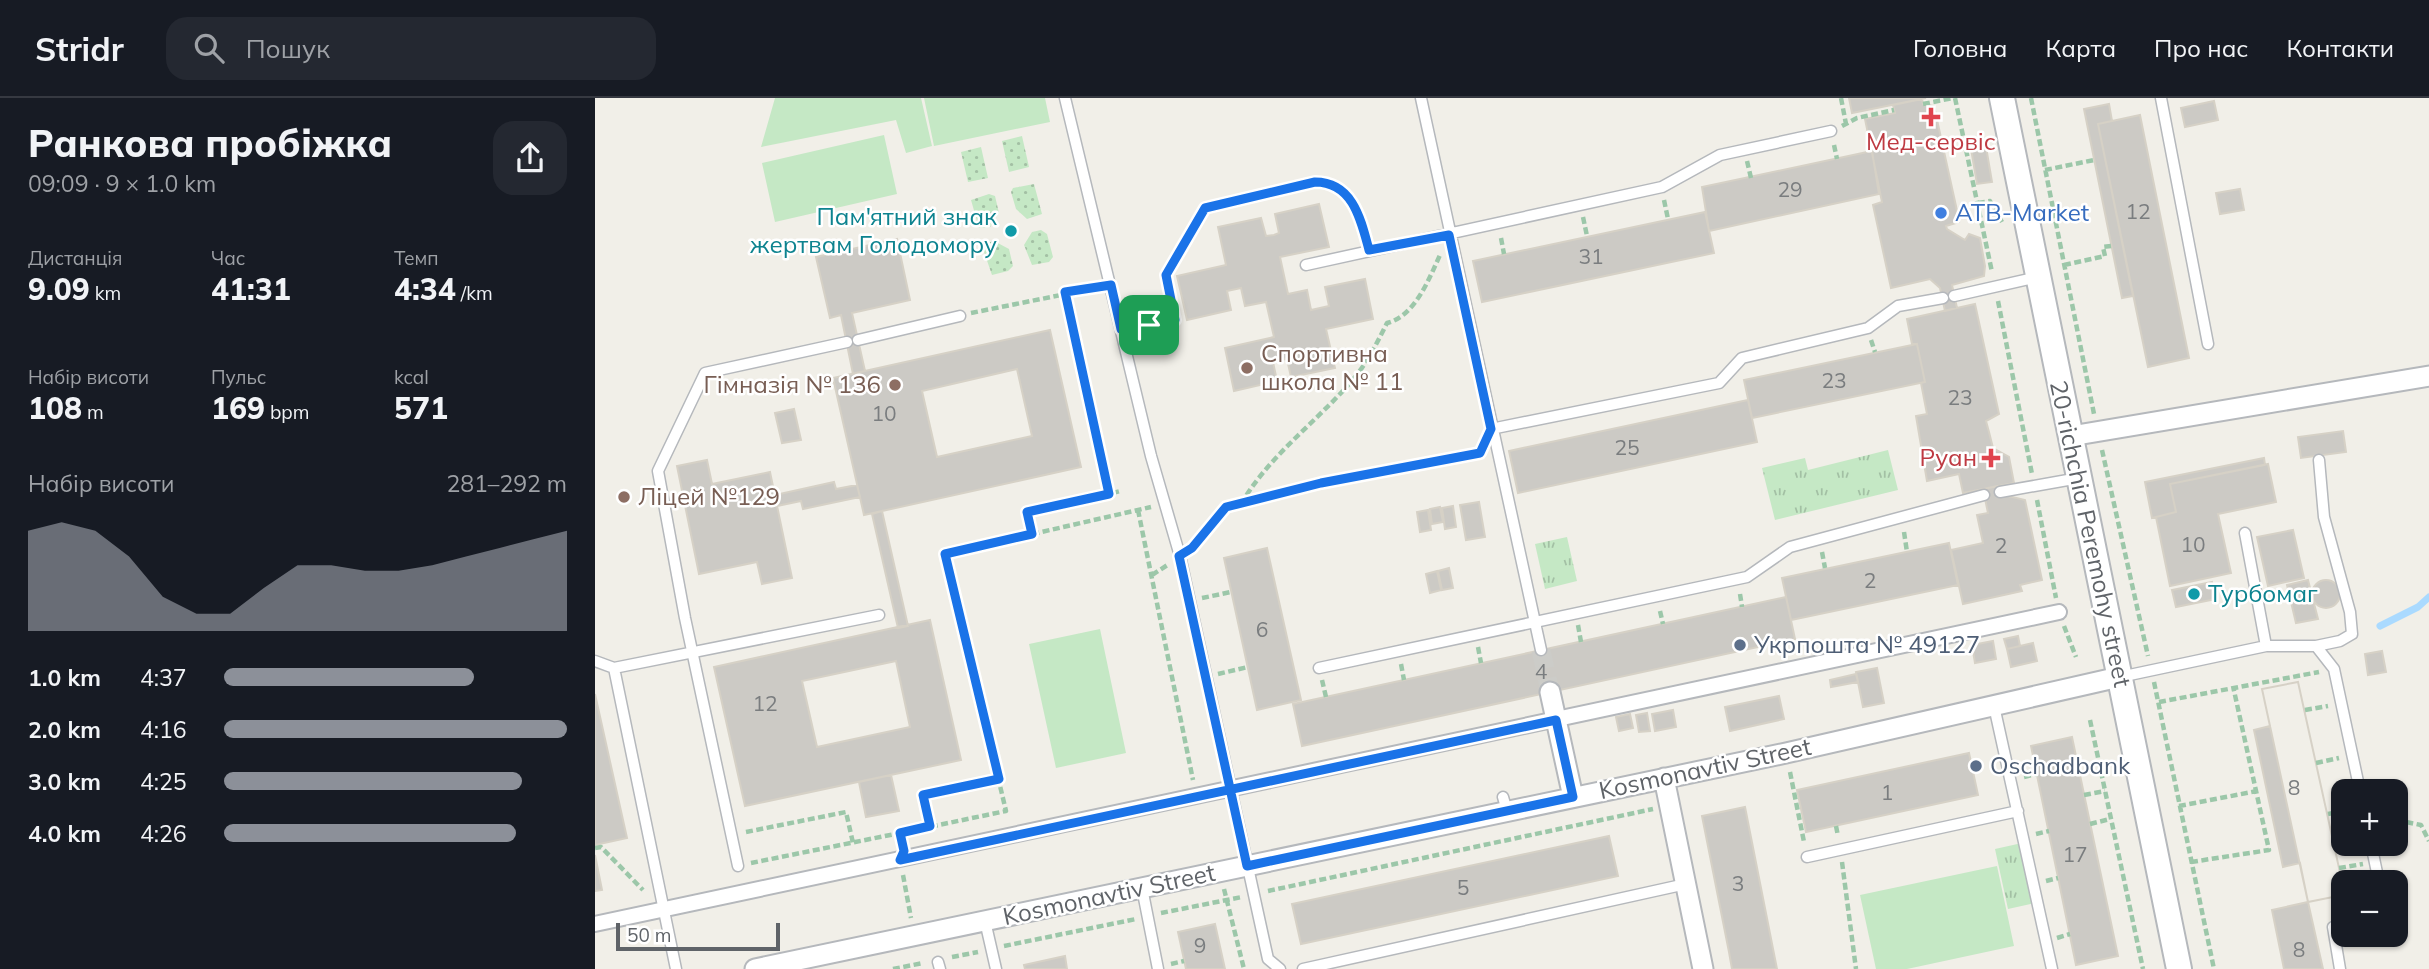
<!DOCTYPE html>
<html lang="uk">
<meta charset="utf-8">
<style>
body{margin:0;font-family:Mulish,sans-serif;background:#242831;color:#f1f3f6;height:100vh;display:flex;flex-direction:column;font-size:26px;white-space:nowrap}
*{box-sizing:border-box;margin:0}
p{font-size:23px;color:#9ea1a6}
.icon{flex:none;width:38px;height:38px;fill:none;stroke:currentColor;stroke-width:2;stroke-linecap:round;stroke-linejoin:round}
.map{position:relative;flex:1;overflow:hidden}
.sheet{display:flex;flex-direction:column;background:#171b24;width:595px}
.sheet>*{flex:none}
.buttons{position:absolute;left:1736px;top:681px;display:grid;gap:14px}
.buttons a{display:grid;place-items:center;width:77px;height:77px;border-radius:14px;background:#171b24;box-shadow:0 2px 5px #0004;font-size:35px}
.scale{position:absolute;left:21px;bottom:18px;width:164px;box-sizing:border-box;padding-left:7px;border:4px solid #5f6368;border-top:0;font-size:19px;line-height:24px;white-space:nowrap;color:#5f6368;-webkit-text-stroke:5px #fff;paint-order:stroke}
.pin{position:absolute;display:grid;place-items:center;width:60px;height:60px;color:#fff;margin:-30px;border-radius:14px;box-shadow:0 4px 10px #0006}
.round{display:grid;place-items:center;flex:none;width:74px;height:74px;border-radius:21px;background:#242831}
.head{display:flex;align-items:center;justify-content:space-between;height:119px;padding:0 28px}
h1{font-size:38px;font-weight:800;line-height:52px}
.metrics{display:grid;grid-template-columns:repeat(3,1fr);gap:10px;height:119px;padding:7px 28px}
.metrics div{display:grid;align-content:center}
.metrics b{font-size:30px;font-weight:800}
.metrics small{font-size:19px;font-weight:400}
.metrics p{font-size:19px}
.chart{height:196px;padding:14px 28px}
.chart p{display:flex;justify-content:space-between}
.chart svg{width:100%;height:126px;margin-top:7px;fill:#8c9099;opacity:.7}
ul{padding:0 28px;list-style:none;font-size:23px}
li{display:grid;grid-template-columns:112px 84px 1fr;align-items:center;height:52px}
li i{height:18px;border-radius:9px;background:#8c9099}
header{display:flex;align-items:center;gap:42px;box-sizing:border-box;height:98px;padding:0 35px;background:#171b24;border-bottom:2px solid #363941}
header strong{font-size:33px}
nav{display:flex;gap:38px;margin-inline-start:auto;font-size:24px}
.search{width:490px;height:63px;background:#242831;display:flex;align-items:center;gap:18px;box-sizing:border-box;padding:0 24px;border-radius:21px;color:#9ea1a6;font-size:26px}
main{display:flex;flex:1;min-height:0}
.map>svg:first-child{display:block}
</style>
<header>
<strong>Stridr</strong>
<div class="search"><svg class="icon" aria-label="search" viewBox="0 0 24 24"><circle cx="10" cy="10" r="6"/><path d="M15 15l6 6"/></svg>Пошук</div>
<nav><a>Головна</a><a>Карта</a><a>Про нас</a><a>Контакти</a></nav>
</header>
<main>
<section class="sheet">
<div class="head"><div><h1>Ранкова пробіжка</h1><p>09:09 · 9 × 1.0 km</p></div><a class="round"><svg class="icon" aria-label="share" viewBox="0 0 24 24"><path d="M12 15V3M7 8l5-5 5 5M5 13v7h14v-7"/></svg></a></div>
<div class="metrics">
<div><p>Дистанція</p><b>9.09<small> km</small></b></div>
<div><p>Час</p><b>41:31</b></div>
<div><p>Темп</p><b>4:34<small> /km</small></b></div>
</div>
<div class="metrics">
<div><p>Набір висоти</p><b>108<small> m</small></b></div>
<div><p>Пульс</p><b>169<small> bpm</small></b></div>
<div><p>kcal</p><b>571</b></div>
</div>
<div class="chart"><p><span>Набір висоти</span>281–292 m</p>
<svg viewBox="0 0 160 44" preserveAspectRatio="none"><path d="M0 44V9L10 6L20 9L30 18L40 32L50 38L60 38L70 29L80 21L90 21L100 23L110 23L120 21L130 18L140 15L150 12L160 9V44z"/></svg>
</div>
<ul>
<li><b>1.0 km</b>4:37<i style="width:73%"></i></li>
<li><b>2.0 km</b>4:16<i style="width:100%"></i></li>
<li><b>3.0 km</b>4:25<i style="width:87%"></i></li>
<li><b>4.0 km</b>4:26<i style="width:85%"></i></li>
</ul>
</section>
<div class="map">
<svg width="1834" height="871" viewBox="0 0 1834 871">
<defs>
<pattern id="grass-dots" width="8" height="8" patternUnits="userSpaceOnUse" patternTransform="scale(1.75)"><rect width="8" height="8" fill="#c5e8c5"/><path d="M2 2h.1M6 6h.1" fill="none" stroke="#a3c0a4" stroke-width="1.8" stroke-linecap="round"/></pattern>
<pattern id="park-tufts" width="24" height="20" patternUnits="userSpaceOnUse" patternTransform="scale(1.75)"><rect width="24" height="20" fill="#c5e8c5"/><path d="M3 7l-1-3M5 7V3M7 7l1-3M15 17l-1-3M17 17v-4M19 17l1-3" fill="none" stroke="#a3c0a4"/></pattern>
</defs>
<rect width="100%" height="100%" fill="#f1efe8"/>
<path fill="url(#grass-dots)" d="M 427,38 L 434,69 L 414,74 L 407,43 Z
M 386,49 L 393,80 L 373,84 L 366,54 Z
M 439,86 L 447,116 L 432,121 L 421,111 L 416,94 L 418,90 Z
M 394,96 L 400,98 L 404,115 L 395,129 L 384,130 L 376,102 Z
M 446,132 L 452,136 L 458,159 L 454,164 L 437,167 L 429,147 L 437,134 Z
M 399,143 L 414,151 L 418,168 L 413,173 L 397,177 L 388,151 L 392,145 Z"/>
<path fill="url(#park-tufts)" d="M 1293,352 L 1303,392 L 1180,422 L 1167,370 L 1210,360 L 1213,372 Z
M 972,439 L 982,483 L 950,491 L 940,446 Z
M 1427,745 L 1440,805 L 1413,811 L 1400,751 Z"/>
<path fill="#c5e8c5" d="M 180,0 L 326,0 L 337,48 L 311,55 L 301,22 L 166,49 Z
M 329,0 L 450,0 L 455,24 L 339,48 Z
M 289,37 L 302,96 L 180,124 L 167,65 Z
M 505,531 L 531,655 L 461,670 L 434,546 Z
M 1402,768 L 1419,848 L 1312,871 L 1281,871 L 1265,797 Z"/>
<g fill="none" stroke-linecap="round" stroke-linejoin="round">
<path stroke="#aadaff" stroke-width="7" d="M 1785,528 L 1823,509 L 1834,499"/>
</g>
<path fill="#cccac5" stroke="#d6d1c6" stroke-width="2" fill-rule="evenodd" d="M 1254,0 L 1331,0 L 1257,15 Z
M 1327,1 L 1328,6 L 1339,8 L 1361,108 L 1364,124 L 1351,128 L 1352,131 L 1370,142 L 1374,136 L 1385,140 L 1390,168 L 1389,178 L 1357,187 L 1362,210 L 1350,213 L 1345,190 L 1335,181 L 1296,190 L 1278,107 L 1287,104 L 1270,21 L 1300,15 L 1298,7 Z
M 1619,3 L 1623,22 L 1590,29 L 1586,10 Z
M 1514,6 L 1517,23 L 1503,26 L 1538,198 L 1527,200 L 1489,11 Z
M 1545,17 L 1594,260 L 1553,269 L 1503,26 Z
M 1390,43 L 1397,84 L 1382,86 L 1375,45 Z
M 1277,53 L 1284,96 L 1114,133 L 1107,89 Z
M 1645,91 L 1649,112 L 1625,116 L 1621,95 Z
M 724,106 L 734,149 L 685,159 L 693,196 L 712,192 L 716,212 L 734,208 L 730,189 L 770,181 L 778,221 L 731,231 L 740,270 L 696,279 L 692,261 L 684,262 L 678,264 L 682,283 L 639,293 L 630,250 L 679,239 L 671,204 L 650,208 L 646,190 L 632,193 L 636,212 L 592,222 L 582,178 L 631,167 L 623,129 L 666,120 L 671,138 L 679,137 L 684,135 L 680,116 Z
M 1110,114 L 1119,155 L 887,204 L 878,163 Z
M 302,141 L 315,202 L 257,215 L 270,273 L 258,276 L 246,217 L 235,220 L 221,159 Z
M 1380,206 L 1404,316 L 1391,323 L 1394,334 L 1398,350 L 1414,359 L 1419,385 L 1368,395 L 1364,376 L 1332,383 L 1321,318 L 1332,316 L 1326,285 L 1330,284 L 1322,246 L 1317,246 L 1312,221 Z
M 455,232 L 486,369 L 269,417 L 238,280 ZM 422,271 L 437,338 L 342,359 L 327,293 Z
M 1322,246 L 1330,284 L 1157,320 L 1149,282 Z
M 1153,302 L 1162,344 L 923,395 L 914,353 Z
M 199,311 L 206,342 L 187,345 L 180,315 Z
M 1748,333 L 1751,354 L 1706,360 L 1703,339 Z
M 1669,360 L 1670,367 L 1575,386 L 1581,414 L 1557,420 L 1550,384 Z
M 112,362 L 117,386 L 175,374 L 197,480 L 167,486 L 162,464 L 104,476 L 82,368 Z
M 1673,366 L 1681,404 L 1623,416 L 1636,475 L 1575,488 L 1561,419 L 1581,414 L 1575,386 Z
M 239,384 L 241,391 L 262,387 L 265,399 L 208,411 L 206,403 L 182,408 L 180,397 Z
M 1403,388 L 1405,396 L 1430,402 L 1447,482 L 1425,487 L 1427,493 L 1368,506 L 1356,452 L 1388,445 L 1382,417 L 1393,415 L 1388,391 Z
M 884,404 L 890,439 L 871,442 L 865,407 Z
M 858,408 L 861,429 L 850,431 L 847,410 Z
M 845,409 L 848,424 L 837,426 L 835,411 Z
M 833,412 L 836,432 L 825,434 L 822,414 Z
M 287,413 L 313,528 L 303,530 L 277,416 Z
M 1698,432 L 1709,480 L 1673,488 L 1662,439 Z
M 1354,445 L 1363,487 L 1196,522 L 1187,480 Z
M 672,450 L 706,602 L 662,612 L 629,460 Z
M 854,470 L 858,490 L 847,492 L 843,473 Z
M 842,473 L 846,492 L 835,495 L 831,476 Z
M 1713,482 L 1723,521 L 1701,525 L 1692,487 Z
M1717 496a14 14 0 1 1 28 0a14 14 0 1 1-28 0Z
M 1617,484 L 1621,501 L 1581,509 L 1577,492 Z
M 1191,499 L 1200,541 L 707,648 L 698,606 Z
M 335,522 L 366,662 L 150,708 L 119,569 ZM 301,563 L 315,629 L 222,649 L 207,583 Z
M 1423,538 L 1425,548 L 1412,551 L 1409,541 Z
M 1398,543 L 1401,561 L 1380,565 L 1377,547 Z
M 1438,545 L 1442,563 L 1416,569 L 1412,551 Z
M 1787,553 L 1791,574 L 1773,577 L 1770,556 Z
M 1282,570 L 1289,605 L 1268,609 L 1261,574 Z
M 1261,576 L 1263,584 L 1236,589 L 1235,582 Z
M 1703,584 L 1748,788 L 1748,797 L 1713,804 L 1705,765 L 1688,769 L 1659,632 L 1675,628 L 1667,591 Z
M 1703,584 L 1748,788 L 1748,797 L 1713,804 L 1667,591 Z
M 0,596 L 32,740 L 0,747 Z
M 1184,598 L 1189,621 L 1135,633 L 1130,609 Z
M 1078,612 L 1081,629 L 1060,633 L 1057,616 Z
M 1052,615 L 1055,633 L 1044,634 L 1041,617 Z
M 1035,616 L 1038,630 L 1024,633 L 1021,619 Z
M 1477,639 L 1523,858 L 1481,867 L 1436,648 Z
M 1374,655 L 1383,697 L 1211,734 L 1202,692 Z
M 296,677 L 304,713 L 271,719 L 264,684 Z
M 1150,709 L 1182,871 L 1137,871 L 1134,854 L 1107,718 Z
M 1014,738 L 1023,778 L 706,846 L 697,806 Z
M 0,757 L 7,792 L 0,793 Z
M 1713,804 L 1728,871 L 1689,871 L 1677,812 Z
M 620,826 L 630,871 L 591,871 L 583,834 Z
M 470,858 L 472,871 L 430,871 L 429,867 Z"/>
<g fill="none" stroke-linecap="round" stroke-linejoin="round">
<path stroke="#ccccc8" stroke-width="19" stroke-dasharray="19 10" stroke-linecap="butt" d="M 946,552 L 955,594"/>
<g stroke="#b5b8bc" stroke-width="13">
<path id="service" d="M 470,0 L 556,358 L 585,458 L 673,861 L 685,871
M 826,0 L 946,552
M 1566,0 L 1613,246
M 711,167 L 1067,89 L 1125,57 L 1236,33
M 1359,198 L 1443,179
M 263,242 L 365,218
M 896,331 L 1124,285 L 1147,260 L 1273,230 L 1303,208 L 1348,200
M 1405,394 L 1484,380
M 1650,435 L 1671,548
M 1721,548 L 1745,543 L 1757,536 L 1755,514 L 1729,419 L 1724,362
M 0,563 L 19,570 L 81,871
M 19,570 L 284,517
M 724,570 L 1152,479 L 1195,449 L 1389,397
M 1525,579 L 1671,548 L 1721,548 L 1739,571 L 1765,693
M 1399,608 L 1457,871
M 908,699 L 912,713
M 1776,746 L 1784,784
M 1212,759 L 1423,713
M 143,768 L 90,520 L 63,373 L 110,275 L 252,244
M 547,790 L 563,871
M 390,823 L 401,871
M 343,864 L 345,871
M 708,871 L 1091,786
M 1745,871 L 1738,829 L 1748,827"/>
</g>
<g stroke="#b5b8bc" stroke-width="18">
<path id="pedestrian" d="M 0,826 L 1464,514"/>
</g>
<g stroke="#b5b8bc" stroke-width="23">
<path id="minor" d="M 1476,338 L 1834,278
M 955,594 L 978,699
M 1069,680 L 1108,871
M 160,871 L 1191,655 L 1524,579"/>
</g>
<g stroke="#b5b8bc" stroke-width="28">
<path id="tertiary" d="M 1407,0 L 1584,871"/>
</g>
<path stroke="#9cc7a9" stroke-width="4.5" stroke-dasharray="7 3.5" stroke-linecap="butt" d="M 1246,0 L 1251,26
M 1360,0 L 1397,174
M 1436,0 L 1499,316
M 1328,6 L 1358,0
M 1247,28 L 1262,20 L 1299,12
M 1239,47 L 1242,61
M 1152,63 L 1156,80
M 1450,72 L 1499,62
M 1069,102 L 1073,121
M 1383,105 L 1395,103 L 1407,124
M 988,119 L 992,138
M 906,140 L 909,156
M 1469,167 L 1510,158 L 1508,149 L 1516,148
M 470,194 L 514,396 L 525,393
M 1403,203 L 1437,376
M 376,215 L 501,190
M 539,229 L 580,222 L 571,177 L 610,110 L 720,84 C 753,84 763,114 771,141
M 1276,242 L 1280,254
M 1507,352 L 1553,558
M 1442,402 L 1461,500
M 646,406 C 674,358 719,326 755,285 C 771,267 781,247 792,225 C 820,218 834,181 845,157
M 543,412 L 598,682
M 1309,434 L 1312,454
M 437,436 L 432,414 L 514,396
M 598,449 L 631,409 L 726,385 L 885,355 L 887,350
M 1227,454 L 1230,470
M 557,477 L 574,466
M 1145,496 L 1147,509
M 607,500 L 636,494
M 1065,513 L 1068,526
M 983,527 L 986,544
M 1469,528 L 1481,559
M 883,549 L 886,565
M 806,566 L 809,582
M 623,576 L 653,569
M 727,582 L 731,599
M 1559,584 L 1619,871
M 1564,604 L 1724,574
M 1710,612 L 1733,608
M 1495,622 L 1548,871
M 1721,665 L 1744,660
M 1195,674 L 1209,744
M 1429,679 L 1442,676
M 1489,697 L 1510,693
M 1584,708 L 1662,693
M 1733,716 L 1748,713
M 1801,722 L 1826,727 L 1834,743
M 1495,726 L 1515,721
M 335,728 L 328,697 L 404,681
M 1241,728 L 1243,738
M 151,734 L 251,714 L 258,745
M 305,735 L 411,713 L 350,456 L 556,409
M 1441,736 L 1454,733
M 0,750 L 6,749 L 48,792
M 1247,764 L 1261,871
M 1596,764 L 1674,752 L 1638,588
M 156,765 L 305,735 L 307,745
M 1744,770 L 1768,766
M 308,777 L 316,820
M 1451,783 L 1463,780
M 629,791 L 649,871
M 673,793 L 1058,711
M 566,815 L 647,799
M 1462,840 L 1475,836
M 409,848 L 541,821
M 357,859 L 383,854
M 576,866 L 589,863
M 298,871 L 328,865"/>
<use href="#service" stroke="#fff" stroke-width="10"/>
<use href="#pedestrian" stroke="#fff" stroke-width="14"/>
<use href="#minor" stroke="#fff" stroke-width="19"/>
<use href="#tertiary" stroke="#fff" stroke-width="24"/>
</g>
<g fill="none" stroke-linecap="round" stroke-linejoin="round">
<g stroke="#fff" stroke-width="14">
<path id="route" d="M 554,227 L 526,231 L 516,187 L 470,194 L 514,396 L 432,414 L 437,436 L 350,456 L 404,681 L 328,697 L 335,728 L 305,735 L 309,753 L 305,762 L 961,622 L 978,699 L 652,768 C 629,665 607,561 584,458 L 597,450 L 631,409 L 726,385 L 885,355 L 896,331 L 854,137 L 774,152 C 766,122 758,84 720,84 L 610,110 L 571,177 L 580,222 L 554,227"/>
</g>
<use href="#route" stroke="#1a73e8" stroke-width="9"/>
</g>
<g fill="#e0444e" stroke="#fff" stroke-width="2.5">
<path d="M1332.5 8.5h7v7h7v7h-7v7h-7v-7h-7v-7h7z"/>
<path d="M1392.5 349.5h7v7h7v7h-7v7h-7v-7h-7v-7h7z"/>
</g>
<circle fill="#3f7fe0" stroke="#fff" stroke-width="2.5" cx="1346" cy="115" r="7"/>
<g fill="#0f9aa8" stroke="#fff" stroke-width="2.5">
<circle cx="416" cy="133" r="7"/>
<circle cx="1599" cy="496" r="7"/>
</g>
<g fill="#8d6e63" stroke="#fff" stroke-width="2.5">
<circle cx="652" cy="270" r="7"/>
<circle cx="300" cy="287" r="7"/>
<circle cx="29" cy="399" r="7"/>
</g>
<g fill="#5c6f8a" stroke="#fff" stroke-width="2.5">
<circle cx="1145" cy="547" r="7"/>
<circle cx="1381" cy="668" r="7"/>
</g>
<g text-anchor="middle" stroke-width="5" stroke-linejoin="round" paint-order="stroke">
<g font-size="21" fill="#7a7d7f">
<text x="1195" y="99">29</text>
<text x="1543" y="121">12</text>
<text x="996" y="166">31</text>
<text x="1239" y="290">23</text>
<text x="1365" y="307">23</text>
<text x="289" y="323">10</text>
<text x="1032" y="357">25</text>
<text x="1598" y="454">10</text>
<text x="1406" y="455">2</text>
<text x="1275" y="490">2</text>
<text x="667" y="539">6</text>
<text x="946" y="581">4</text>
<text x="170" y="613">12</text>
<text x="1699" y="697">8</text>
<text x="1292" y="702">1</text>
<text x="1480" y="764">17</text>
<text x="1143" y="793">3</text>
<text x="868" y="797">5</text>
<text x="605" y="855">9</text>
<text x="1704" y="859">8</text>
</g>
<g font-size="24" fill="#be3a42" stroke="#fff">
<text x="1336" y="52">Мед-сервіс</text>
<text x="1382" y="368" text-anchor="end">Руан</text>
</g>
<g font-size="24" fill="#366cbe" stroke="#fff" text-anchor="start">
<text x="1360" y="123">ATB-Market</text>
</g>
<g font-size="24" fill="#0d838f" stroke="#fff" text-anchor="end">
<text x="402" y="127">Пам'ятний знак<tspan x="402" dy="28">жертвам Голодомору</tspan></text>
<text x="1613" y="504" text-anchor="start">Турбомаг</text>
</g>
<g font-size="24" fill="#785e54" stroke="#fff" text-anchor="start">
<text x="666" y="264">Спортивна<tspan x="666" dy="28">школа № 11</tspan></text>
<text x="286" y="295" text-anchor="end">Гімназія № 136</text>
<text x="43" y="407">Ліцей №129</text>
</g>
<g font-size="24" fill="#5f6368" stroke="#fff">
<text transform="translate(1495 436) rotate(78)" y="8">20-richchia Peremohy street</text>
<text transform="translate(1110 671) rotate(-12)" y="8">Kosmonavtiv Street</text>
<text transform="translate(514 797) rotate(-12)" y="8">Kosmonavtiv Street</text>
</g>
<g font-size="24" fill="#4e5e75" stroke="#fff" text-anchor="start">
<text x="1159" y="555">Укрпошта № 49127</text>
<text x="1395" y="676">Oschadbank</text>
</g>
</g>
</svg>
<div class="buttons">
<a>+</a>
<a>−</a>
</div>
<div class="scale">50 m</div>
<div class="pin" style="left:554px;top:227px;background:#1e9e55"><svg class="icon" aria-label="arrive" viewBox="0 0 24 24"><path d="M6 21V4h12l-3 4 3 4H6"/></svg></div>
</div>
</main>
